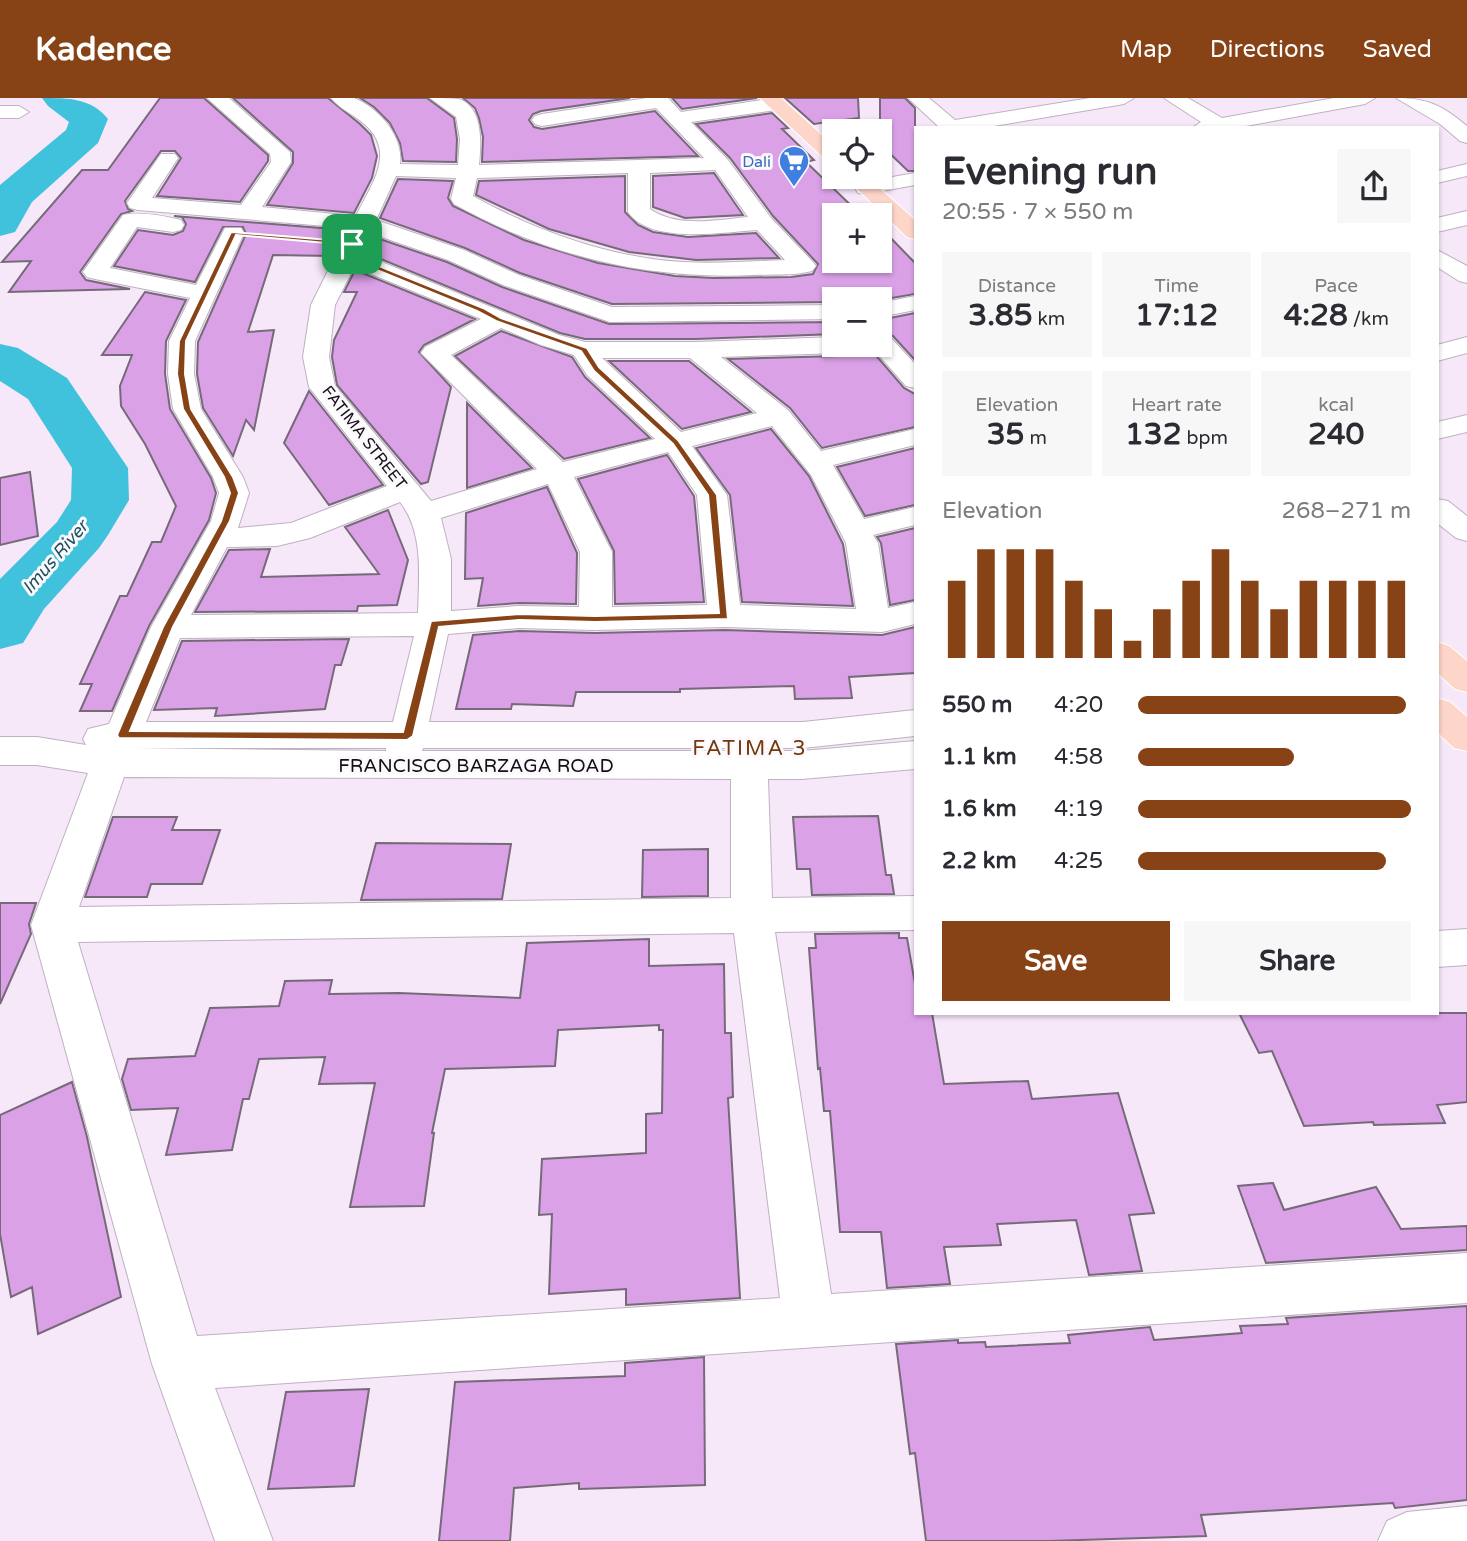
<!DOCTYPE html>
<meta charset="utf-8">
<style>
body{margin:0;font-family:"Varela Round",sans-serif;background:#f7f7f7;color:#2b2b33;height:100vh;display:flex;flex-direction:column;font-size:26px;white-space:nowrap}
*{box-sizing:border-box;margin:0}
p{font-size:23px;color:#7c7c81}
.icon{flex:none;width:38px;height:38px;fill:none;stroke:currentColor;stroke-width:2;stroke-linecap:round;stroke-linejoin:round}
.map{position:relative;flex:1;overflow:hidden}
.drawer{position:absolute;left:914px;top:28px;width:525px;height:889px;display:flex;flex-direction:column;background:#fff;border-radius:0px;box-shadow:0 2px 5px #0004}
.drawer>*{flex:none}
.fabs{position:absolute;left:822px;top:21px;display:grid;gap:14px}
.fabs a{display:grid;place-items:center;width:70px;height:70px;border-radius:0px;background:#fff;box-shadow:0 2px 5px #0004;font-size:35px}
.pin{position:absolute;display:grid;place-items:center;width:60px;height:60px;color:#fff;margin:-30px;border-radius:14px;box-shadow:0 4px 10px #0006}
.round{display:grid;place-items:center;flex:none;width:74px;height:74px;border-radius:0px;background:#f7f7f7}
.head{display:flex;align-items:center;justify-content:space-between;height:119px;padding:0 28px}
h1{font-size:38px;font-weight:700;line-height:52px}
.metrics{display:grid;grid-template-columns:repeat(3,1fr);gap:10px;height:119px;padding:7px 28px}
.metrics div{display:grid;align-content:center;border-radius:0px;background:#f7f7f7;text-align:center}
.metrics b{font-size:30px;font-weight:700}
.metrics small{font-size:19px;font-weight:400}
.metrics p{font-size:19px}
.chart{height:196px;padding:14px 28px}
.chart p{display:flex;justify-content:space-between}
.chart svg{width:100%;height:126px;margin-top:7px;stroke:#874316;stroke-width:6}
.cta{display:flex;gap:14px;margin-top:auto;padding:14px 28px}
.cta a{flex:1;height:80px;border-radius:0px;background:#874316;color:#fff;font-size:28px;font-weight:700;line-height:80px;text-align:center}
.cta a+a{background:#f7f7f7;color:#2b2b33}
ul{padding:0 28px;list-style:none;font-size:23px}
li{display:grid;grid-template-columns:112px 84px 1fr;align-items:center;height:52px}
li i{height:18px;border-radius:9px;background:#874316}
header{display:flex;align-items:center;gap:42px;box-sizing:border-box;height:98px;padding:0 35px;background:#874316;color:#fff}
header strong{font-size:33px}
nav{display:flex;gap:38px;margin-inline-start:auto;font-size:24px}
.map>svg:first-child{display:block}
</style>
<header>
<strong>Kadence</strong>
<nav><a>Map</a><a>Directions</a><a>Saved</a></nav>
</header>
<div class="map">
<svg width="1467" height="1443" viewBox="0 0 1467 1443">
<rect width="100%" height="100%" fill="#f6e7f9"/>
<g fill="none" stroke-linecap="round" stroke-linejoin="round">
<path fill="#41c2dc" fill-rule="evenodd" d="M 42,0 C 69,0 91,0 108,21 L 98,45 L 32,104 L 15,134 L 0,138 L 0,87 L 66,32 L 69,24 L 48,8 Z
M 0,246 L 18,250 L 67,280 L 128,370 L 129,402 L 108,437 L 99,450 L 44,511 L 23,545 L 0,551 L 0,481 L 57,424 L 71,402 L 72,370 L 28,301 L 0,283 Z"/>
</g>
<path fill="#daa1e7" stroke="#766a79" stroke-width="2" d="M 160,0 L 204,0 L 268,57 L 268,63 L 240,104 L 157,98 L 181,60 L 175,53 L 161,53 L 125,103 L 128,111 L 132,113 L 121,116 L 80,174 L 86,182 L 130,191 L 9,194 L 31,163 L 2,164 L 82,72 L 108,72 Z
M 233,0 L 328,0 L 360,26 L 371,37 L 377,58 L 372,80 L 354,115 L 267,107 L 293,65 L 293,54 Z
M 360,0 L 427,0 L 454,20 L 457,41 L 456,64 L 403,63 L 400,45 L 390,25 L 374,9 Z
M 463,0 L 630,0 L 541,13 L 533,16 L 529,22 L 534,29 L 542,31 L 655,13 L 698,58 L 482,64 L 483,39 L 479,20 L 475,10 Z
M 672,0 L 757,0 L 682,11 Z
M 785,0 L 858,0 L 859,20 L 814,26 Z
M 880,0 L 905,0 L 915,10 L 915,73 L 908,73 L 880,46 Z
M 772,15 L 788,30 L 782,31 L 814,62 L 806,64 L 861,117 L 835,117 L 835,163 L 880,163 L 880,136 L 886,135 L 915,165 L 915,196 L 880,202 L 835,201 L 835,204 L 612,206 L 520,175 L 465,150 L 380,120 L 398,81 L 453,83 L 448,100 L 453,108 L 524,142 L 598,165 L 675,178 L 714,180 L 791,179 L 813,176 L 818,166 L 773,118 L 730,60 L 696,26 Z
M 714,75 L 743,117 L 685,120 L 653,109 L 653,78 Z
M 625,78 L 625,114 L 638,127 L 653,134 L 688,139 L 756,135 L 779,160 L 696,162 L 629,154 L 549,131 L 476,97 L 479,83 Z
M 174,118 L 345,132 L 332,158 L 273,157 L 248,234 L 274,232 L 254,332 L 246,322 L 233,358 L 203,310 L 197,276 L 198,244 L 246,136 L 243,129 L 223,129 L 195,184 L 114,168 L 138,132 L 173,137 L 183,133 L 186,126 L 182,119 Z
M 371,138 L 447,164 L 502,189 L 609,226 L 835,224 L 835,236 L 696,241 L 585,241 L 560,235 L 364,154 Z
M 355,172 L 475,221 L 424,247 L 419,254 L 451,289 L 428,384 L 421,386 L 337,287 L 332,259 L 334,242 L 357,194 L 344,194 Z
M 145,194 L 186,202 L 166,243 L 165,276 L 170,311 L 211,380 L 216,395 L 209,422 L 149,528 L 112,613 L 80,613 L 92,586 L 80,586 L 120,498 L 127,498 L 152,444 L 161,444 L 176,408 L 145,346 L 121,308 L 120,288 L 132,257 L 102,257 Z
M 915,215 L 915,260 L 914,261 L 893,238 L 880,235 L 880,222 Z
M 501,233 L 572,259 L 585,279 L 650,340 L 564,361 L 455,258 Z
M 856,247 L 867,247 L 904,290 L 915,296 L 915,329 L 822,350 L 790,310 L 728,261 L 840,258 L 851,254 Z
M 609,263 L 689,263 L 751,314 L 682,331 Z
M 309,293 L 383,387 L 329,407 L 284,345 Z
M 467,305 L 532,370 L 467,390 Z
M 771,331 L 809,378 L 843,446 L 853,508 L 742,504 L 730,397 L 696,350 Z
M 915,350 L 915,407 L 865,418 L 837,369 Z
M 667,357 L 694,398 L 704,504 L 615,506 L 614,453 L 578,381 Z
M 30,374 L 38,438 L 0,447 L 0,380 Z
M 547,389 L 577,455 L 576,506 L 519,505 L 478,508 L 483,480 L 465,481 L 466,415 Z
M 388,412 L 408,462 L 397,507 L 358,508 L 357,513 L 195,514 L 229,452 L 270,451 L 261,479 L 379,476 L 345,429 Z
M 915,430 L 915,502 L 890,507 L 881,445 L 877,439 Z
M 915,529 L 915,575 L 849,579 L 852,600 L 795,601 L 794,588 L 680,591 L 680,594 L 576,594 L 573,608 L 512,606 L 511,611 L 456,611 L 473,537 L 519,533 L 595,535 L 725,532 L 882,537 Z
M 349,541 L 341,567 L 335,567 L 325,611 L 215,618 L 217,610 L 154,612 L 182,543 Z
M 878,718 L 886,777 L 891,777 L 894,796 L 812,797 L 810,771 L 797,771 L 793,719 Z
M 113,719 L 177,719 L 172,732 L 220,732 L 202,786 L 151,786 L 147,799 L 85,799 Z
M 376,745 L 511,746 L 502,801 L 361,802 Z
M 708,751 L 708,798 L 642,799 L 643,752 Z
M 0,805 L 36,805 L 29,826 L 31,836 L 0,906 Z
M 899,835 L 899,840 L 907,840 L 915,886 L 915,915 L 932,915 L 944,986 L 1028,983 L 1032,1001 L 1118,995 L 1154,1115 L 1129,1117 L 1142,1173 L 1089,1177 L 1076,1122 L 997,1126 L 1001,1147 L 944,1149 L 950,1186 L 887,1190 L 881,1134 L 840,1134 L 830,1013 L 824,1013 L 820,970 L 818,971 L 809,850 L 816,850 L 815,836 Z
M 649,841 L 649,868 L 724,866 L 725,935 L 731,935 L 733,999 L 728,1000 L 740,1200 L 626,1207 L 626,1191 L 549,1196 L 552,1116 L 539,1117 L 542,1061 L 646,1055 L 646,1016 L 662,1015 L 663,932 L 659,932 L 659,927 L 558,932 L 555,968 L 445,971 L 432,1035 L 434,1035 L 424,1108 L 350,1109 L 375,985 L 319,986 L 325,959 L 259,961 L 249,1001 L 243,1001 L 232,1052 L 166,1057 L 178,1010 L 131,1012 L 122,981 L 128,961 L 195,958 L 210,910 L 279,908 L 285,883 L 332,882 L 329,896 L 399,895 L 520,900 L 527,845 Z
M 1239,915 L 1467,915 L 1467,1004 L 1437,1007 L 1445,1025 L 1374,1027 L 1373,1024 L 1304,1028 L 1272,953 L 1259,955 Z
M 72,984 L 87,1039 L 121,1199 L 38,1236 L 32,1189 L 11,1199 L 0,1136 L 0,1017 Z
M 1273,1085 L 1284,1112 L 1376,1089 L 1401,1131 L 1467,1128 L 1467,1152 L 1266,1165 L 1238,1088 Z
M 1467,1208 L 1467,1402 L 1395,1410 L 1393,1405 L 1201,1417 L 1206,1438 L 1049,1443 L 926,1443 L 915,1355 L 910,1356 L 896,1246 L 958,1242 L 958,1245 L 985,1244 L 986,1249 L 1070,1245 L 1068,1237 L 1150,1229 L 1154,1242 L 1242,1235 L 1240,1228 L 1288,1226 L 1286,1220 Z
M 704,1259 L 705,1387 L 579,1391 L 579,1385 L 514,1390 L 510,1443 L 439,1443 L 455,1284 L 625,1278 L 625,1265 Z
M 369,1291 L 354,1388 L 268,1391 L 286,1294 Z"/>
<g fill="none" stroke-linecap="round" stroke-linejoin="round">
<g stroke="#beb1c1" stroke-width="2">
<path id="minor" d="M 207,0 L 229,0 L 290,54 L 291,64 L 262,109 L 356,118 C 372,85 398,53 362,24 C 352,16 339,10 331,0 C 338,0 348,0 354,0 C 379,10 404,39 400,66 L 458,67 L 460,41 L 456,19 L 430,0 C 439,0 451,0 459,1 C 484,10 481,46 479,67 L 704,60 L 656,10 L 542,28 L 535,26 L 532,22 L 535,18 L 542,16 L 647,0 L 668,0 L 681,14 L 776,0 L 786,6 L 776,12 L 691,24 L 728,62 L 771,120 L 812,163 L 816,168 L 812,173 C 794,178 773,176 753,177 C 648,182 547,158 454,106 L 451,101 L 456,80 L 396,78 L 376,122 L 464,152 L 519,177 L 612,209 L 835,207 L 835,221 L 610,224 L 503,187 L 448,162 L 370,135 L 360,155 L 559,237 L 585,244 L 696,244 L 835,239 L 835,247 L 853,247 L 849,252 L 840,255 L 721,259 L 788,312 L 821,353 L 915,331 L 915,347 L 833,367 L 864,421 L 915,409 L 915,427 L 873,437 L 878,445 L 888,510 L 915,504 L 915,526 L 882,534 L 725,529 L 595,532 L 519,530 L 448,536 L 429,624 L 803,624 L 915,612 L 915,638 L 803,650 L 767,650 L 768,653 L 802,653 L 915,643 L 915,671 L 802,681 L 768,681 L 772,800 L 915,798 L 915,832 L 775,834 L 831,1196 L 1467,1155 L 1467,1205 L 215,1290 L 273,1443 L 215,1443 L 152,1266 L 31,827 L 88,675 L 37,667 L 0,667 L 0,639 L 37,639 L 86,647 L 83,641 L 88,631 L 109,626 L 151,529 L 211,423 L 219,395 L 213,379 L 173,311 L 168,276 L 169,243 L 190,200 L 95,181 L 87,179 L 83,174 L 123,117 C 140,113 164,118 181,122 L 184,127 L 181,132 L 173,134 L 137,129 L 110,170 L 196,187 L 225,130 L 241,130 L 244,135 L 195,243 L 194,276 L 201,311 L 243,379 L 249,395 L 238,430 L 291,425 L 387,388 L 309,289 L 303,259 L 311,207 L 349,130 L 138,112 L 130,110 L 127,105 L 161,56 L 175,56 L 178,60 L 152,100 L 241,107 L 271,64 L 270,56 ZM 715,72 L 748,119 C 717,122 677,130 650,111 L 650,75 ZM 628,75 L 628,114 C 651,147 723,134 757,132 L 785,162 C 751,163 717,166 683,164 C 611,160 536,133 473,98 L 477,80 ZM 354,169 L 481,221 L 425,249 L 421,255 L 537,371 L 431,403 L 335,288 L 329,259 L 335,207 ZM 501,230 L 541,247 L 574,257 L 587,277 L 655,341 L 563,364 L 451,257 ZM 602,260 L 690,260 L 757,315 L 681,334 ZM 772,328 L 811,377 L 846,445 L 856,511 L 740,507 L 727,397 L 692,348 ZM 668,354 L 697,397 L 707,507 L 612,509 L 612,454 L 574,379 ZM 548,386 L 580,454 L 579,509 L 519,508 L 451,513 L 451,461 L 441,420 ZM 400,404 C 424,434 419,478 418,515 L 191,517 L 227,449 L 277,448 L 310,440 ZM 414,538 L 393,624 L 146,624 L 180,540 ZM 135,650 L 386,650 L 386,653 ZM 423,650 L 731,650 L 731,653 L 422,653 ZM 124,679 L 731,681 L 731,800 L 79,809 ZM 734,835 L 780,1200 L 197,1238 L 78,844 Z
M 908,0 L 929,0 L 955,22 L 1090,0 L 1134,0 L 1124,6 L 982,30 L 940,30 Z
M 1164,0 L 1188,0 L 1222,20 L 1334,0 L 1375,0 L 1365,6 L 1235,30 L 1192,30 L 1201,24 Z
M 1396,0 C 1428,0 1443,8 1467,28 L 1467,45 L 1460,43 L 1440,26 Z
M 0,8 L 19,8 L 29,14 L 19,20 L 0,20 Z
M 1467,66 L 1467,78 L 1437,85 L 1437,73 Z
M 915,75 L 915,87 L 866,96 L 858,95 L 855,90 L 858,85 Z
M 1467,113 L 1467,127 L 1437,134 L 1437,120 Z
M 1437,152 L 1467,168 L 1467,185 L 1459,183 L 1437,169 Z
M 915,198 L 915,212 L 880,219 L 880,205 Z
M 880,238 L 891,240 L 915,266 L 915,290 L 906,288 L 870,247 L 880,247 Z
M 1467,239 L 1467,255 L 1437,263 L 1437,247 Z
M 1467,317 L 1467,334 L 1437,341 L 1437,324 Z
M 1437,401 L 1448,403 L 1467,418 L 1467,443 L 1456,440 L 1437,425 Z
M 1467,831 L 1467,867 L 1437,869 L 1437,833 Z
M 1467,1408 L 1467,1443 L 1378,1443 L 1387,1423 L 1407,1414 Z"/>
</g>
<g stroke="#fff" stroke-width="2">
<path id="major" d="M 760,0 L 781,0 L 835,49 L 835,66 L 828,64 Z
M 845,79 L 867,79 L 915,122 L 915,141 L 907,139 Z
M 1437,544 L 1449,548 L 1467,563 L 1467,594 L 1455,591 L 1437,575 Z
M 1437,600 L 1450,604 L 1467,619 L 1467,653 L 1454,650 L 1437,634 Z"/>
</g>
<use href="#minor" fill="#fff" fill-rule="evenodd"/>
<use href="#major" fill="#fed5c9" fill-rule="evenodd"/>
</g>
<path fill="#874316" stroke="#fff" stroke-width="2" fill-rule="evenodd" d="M 231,134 L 354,144 L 352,157 L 483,210 L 501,220 L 587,250 L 599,269 L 678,342 L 717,397 L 728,521 L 595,524 L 519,522 L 439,529 L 413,638 L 407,642 L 119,640 L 117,637 L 163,529 L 221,423 L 230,395 L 224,379 L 183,311 L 177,276 L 179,243 ZM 236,137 L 348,147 L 345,159 L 477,213 L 496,223 L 581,253 L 594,273 L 673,346 L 708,397 L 719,515 L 595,518 L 519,516 L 431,523 L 403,634 L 130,633 L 173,529 L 230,423 L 239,395 L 233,379 L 191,311 L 185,276 L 186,243 Z"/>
<defs>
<g id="supermarket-pin" transform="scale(1.575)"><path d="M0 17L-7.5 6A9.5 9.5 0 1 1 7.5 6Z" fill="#3f7fe0" stroke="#fcf9fd"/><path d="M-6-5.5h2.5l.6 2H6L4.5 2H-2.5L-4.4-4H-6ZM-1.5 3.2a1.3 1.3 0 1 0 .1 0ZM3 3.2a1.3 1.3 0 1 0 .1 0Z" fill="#fff"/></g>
</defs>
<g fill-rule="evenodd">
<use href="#supermarket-pin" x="794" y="63"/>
</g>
<g text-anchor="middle" stroke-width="6" stroke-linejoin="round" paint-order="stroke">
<g font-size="16" fill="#366cbe" stroke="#fcf9fd" text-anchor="end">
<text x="771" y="69">Dali</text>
</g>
<g font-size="16" fill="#140f15" stroke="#fcf9fd">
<text transform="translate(365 339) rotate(52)" y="6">FATIMA STREET</text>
</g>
<g font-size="18" font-style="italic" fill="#1e535e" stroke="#fcf9fd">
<text transform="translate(55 459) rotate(-49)" y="6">Imus River</text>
</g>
<g font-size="19" fill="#140f15" stroke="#fcf9fd">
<text x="476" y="674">FRANCISCO BARZAGA ROAD</text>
</g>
<g font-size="21" letter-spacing="2" fill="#74370c" stroke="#fcf9fd">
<text x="750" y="657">FATIMA 3</text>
</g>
</g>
</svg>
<div class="fabs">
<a><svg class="icon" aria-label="locate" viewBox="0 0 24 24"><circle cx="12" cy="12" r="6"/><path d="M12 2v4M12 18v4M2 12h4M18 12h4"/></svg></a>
<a>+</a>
<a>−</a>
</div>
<div class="pin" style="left:352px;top:146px;background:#1e9e55"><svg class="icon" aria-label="arrive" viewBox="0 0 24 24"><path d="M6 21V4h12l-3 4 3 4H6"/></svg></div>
<section class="drawer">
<div class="head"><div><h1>Evening run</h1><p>20:55 · 7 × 550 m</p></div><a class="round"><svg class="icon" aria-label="share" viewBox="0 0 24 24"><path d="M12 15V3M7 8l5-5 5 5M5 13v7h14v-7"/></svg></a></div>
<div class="metrics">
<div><p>Distance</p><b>3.85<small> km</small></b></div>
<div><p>Time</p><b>17:12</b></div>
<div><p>Pace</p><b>4:28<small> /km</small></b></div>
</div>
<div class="metrics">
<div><p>Elevation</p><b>35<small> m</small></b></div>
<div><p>Heart rate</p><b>132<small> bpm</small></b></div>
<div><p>kcal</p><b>240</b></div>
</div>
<div class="chart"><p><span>Elevation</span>268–271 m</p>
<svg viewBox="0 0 160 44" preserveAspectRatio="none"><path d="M5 44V17M15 44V6M25 44V6M35 44V6M45 44V17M55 44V27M65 44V38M75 44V27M85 44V17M95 44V6M105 44V17M115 44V27M125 44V17M135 44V17M145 44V17M155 44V17"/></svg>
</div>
<ul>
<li><b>550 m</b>4:20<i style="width:98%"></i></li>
<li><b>1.1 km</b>4:58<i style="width:57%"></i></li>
<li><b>1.6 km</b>4:19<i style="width:100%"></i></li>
<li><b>2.2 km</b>4:25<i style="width:91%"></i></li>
</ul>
<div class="cta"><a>Save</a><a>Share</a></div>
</section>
</div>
